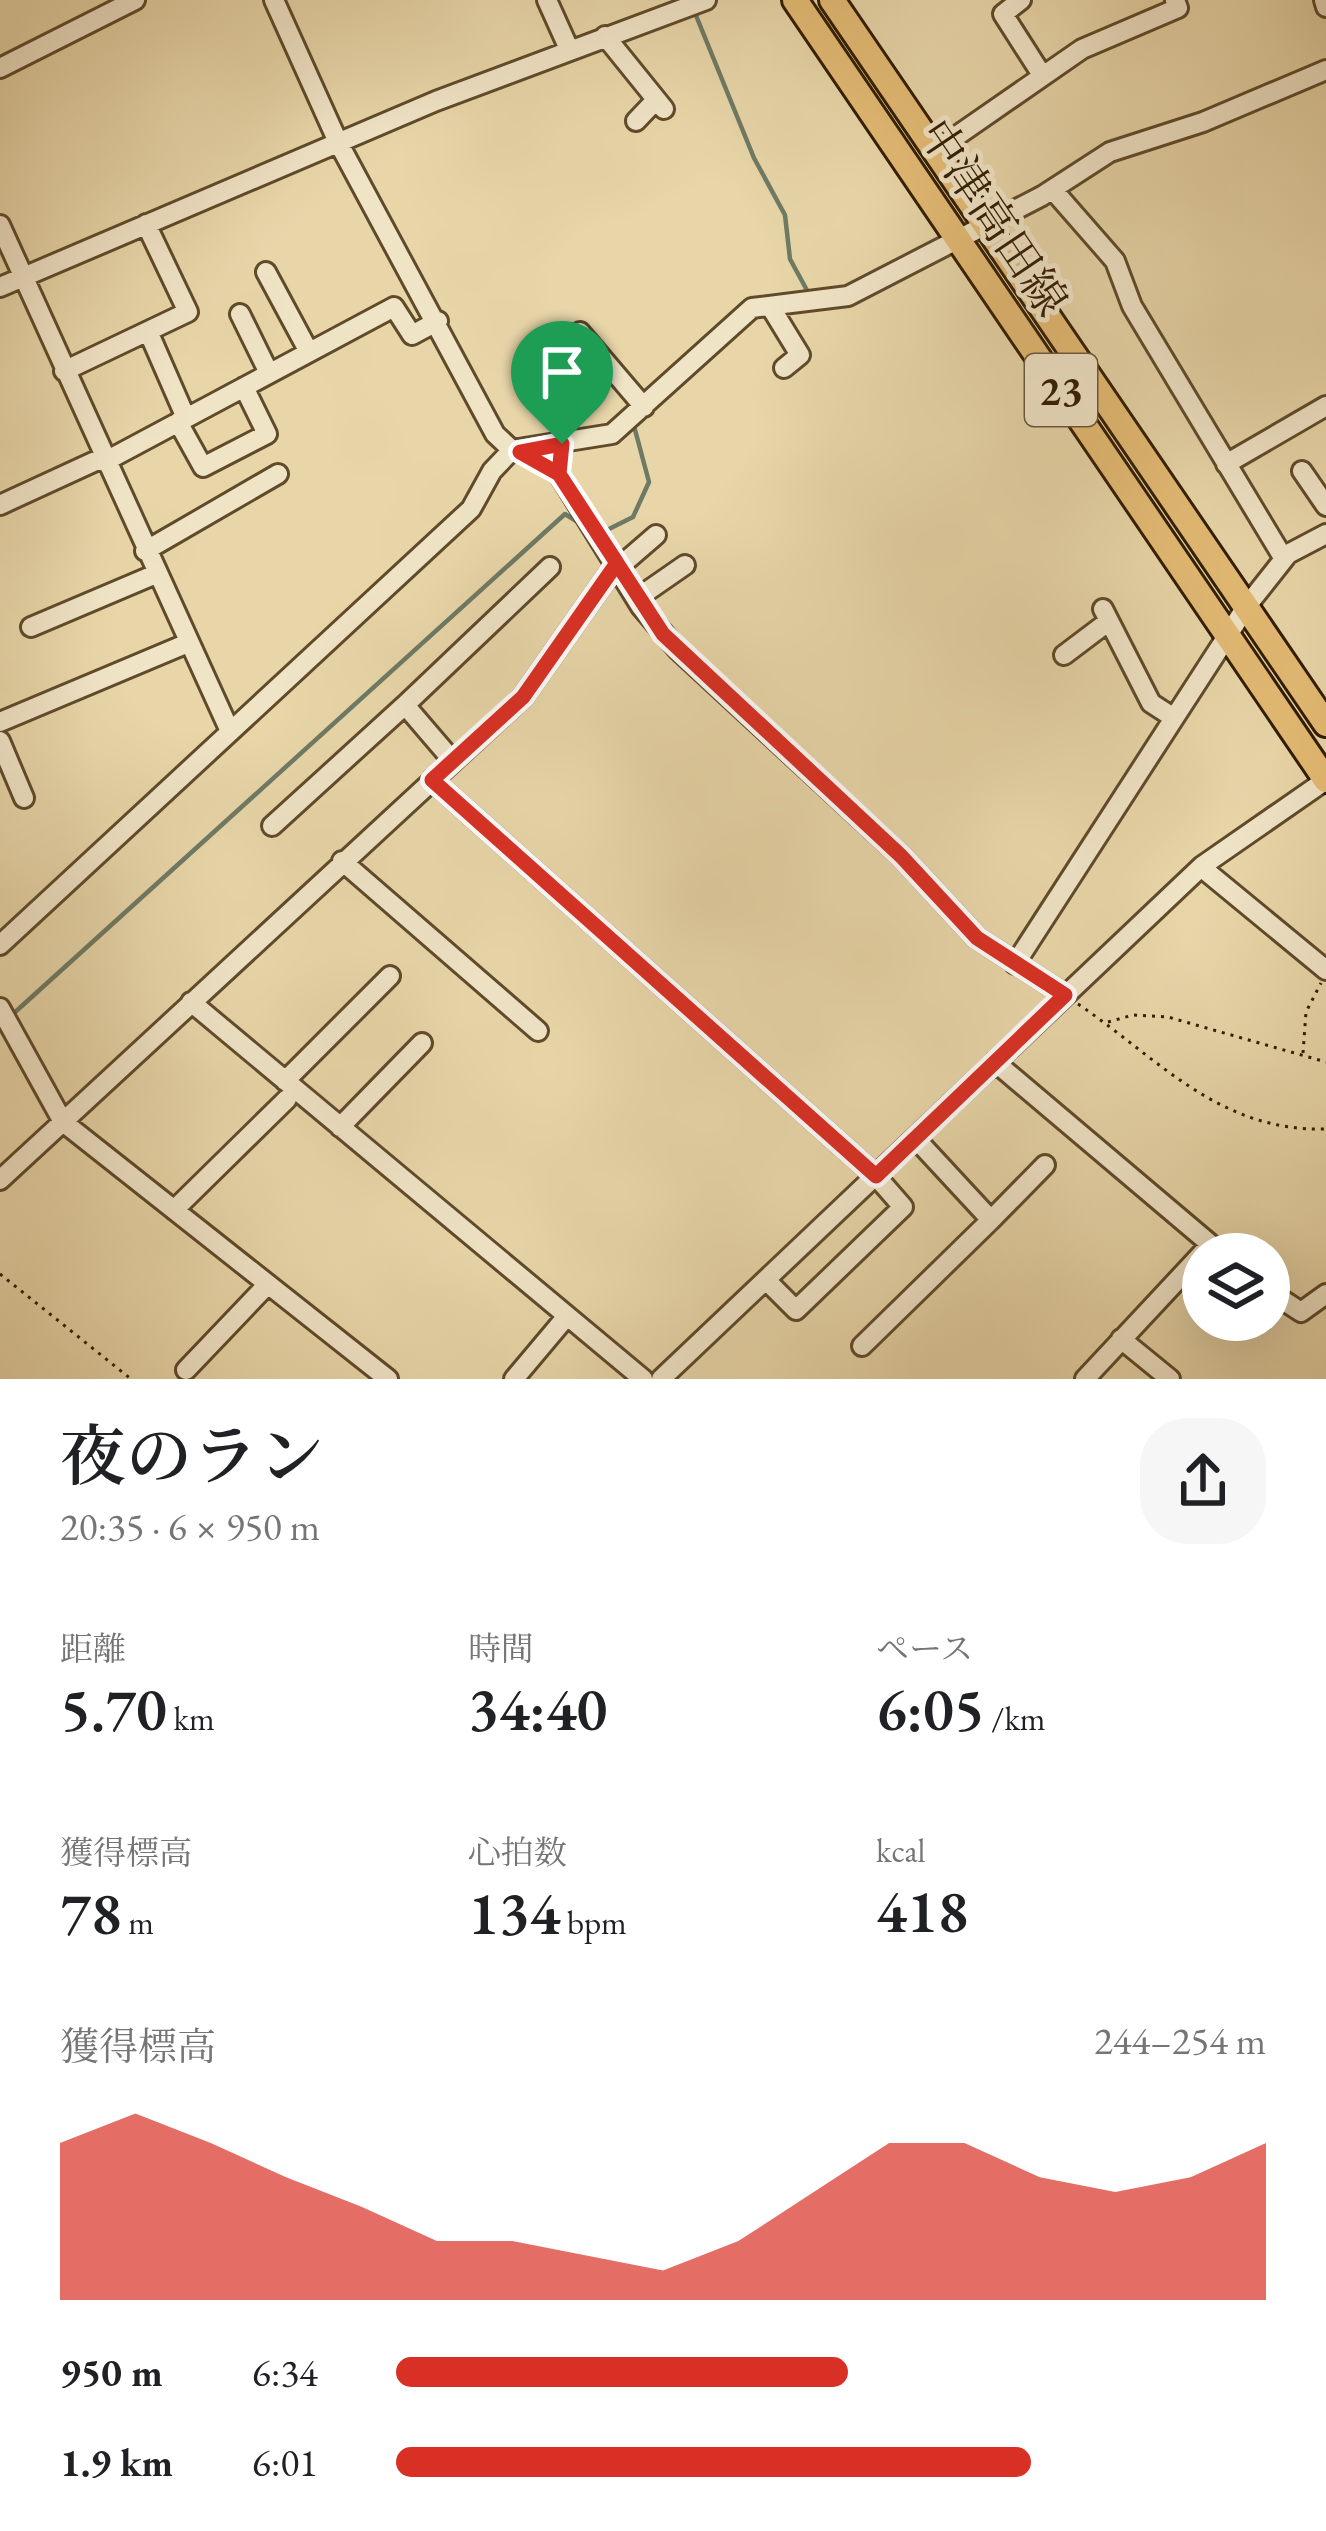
<!DOCTYPE html>
<html lang="ja">
<meta charset="utf-8">
<style>
body{margin:0;font-family:"EB Garamond","Noto Serif JP",serif;background:#f6f6f6;color:#202124;height:100vh;display:flex;flex-direction:column;font-size:45px;white-space:nowrap}
*{box-sizing:border-box;margin:0}
p{font-size:39px;color:#757577}
.icon{flex:none;width:66px;height:66px;fill:none;stroke:currentColor;stroke-width:2;stroke-linecap:round;stroke-linejoin:round}
.map{position:relative;height:1379px;overflow:hidden}
.side{display:flex;flex-direction:column;background:#fff;flex:1}
.side>*{flex:none}
.tools{position:absolute;left:1182px;top:1233px;display:grid;gap:24px}
.tools a{display:grid;place-items:center;width:108px;height:108px;border-radius:50%;background:#fff;box-shadow:0 12px 48px #0002;font-size:60px}
.pin{position:absolute;display:grid;place-items:center;width:102px;height:102px;color:#fff;margin:-123px -51px;border-radius:50% 50% 50% 0;rotate:-45deg;box-shadow:0 0 12px #0007}
.pin .icon{rotate:45deg}
.round{display:grid;place-items:center;flex:none;width:126px;height:126px;border-radius:48px;background:#f6f6f6}
.head{display:flex;align-items:center;justify-content:space-between;height:204px;padding:0 60px}
h1{font-size:66px;font-weight:600;line-height:90px}
.metrics{display:grid;grid-template-columns:repeat(3,1fr);gap:18px;height:204px;padding:12px 60px}
.metrics div{display:grid;align-content:center}
.metrics b{font-size:60px;font-weight:600}
.metrics small{font-size:33px;font-weight:400}
.metrics p{font-size:33px}
.chart{height:336px;padding:24px 60px}
.chart p{display:flex;justify-content:space-between}
.chart svg{width:100%;height:216px;margin-top:12px;fill:#d93025;opacity:.7}
ul{padding:0 60px;list-style:none;font-size:39px}
li{display:grid;grid-template-columns:192px 144px 1fr;align-items:center;height:90px}
li i{height:30px;border-radius:15px;background:#d93025}
.map>svg:first-child{display:block}
</style>
<div class="map">
<svg width="1326" height="1379" viewBox="0 0 1326 1379">
<rect width="100%" height="100%" fill="#e8d6a9"/>
<filter id="stains"><feTurbulence type="fractalNoise" baseFrequency=".00167" numOctaves="4"/><feColorMatrix values="0 0 0 0 .2 0 0 0 0 .09 0 0 0 0 .02 0 0 0 .5 -.17"/></filter>
<radialGradient id="worn" r=".72"><stop offset=".6" stop-color="#630" stop-opacity="0"/><stop offset="1" stop-color="#630" stop-opacity=".3"/></radialGradient>
<g fill="none" stroke-linecap="round" stroke-linejoin="round">
<path stroke="#6e7a65" stroke-width="4.5" d="M 695,13 L 754,158 L 785,215 L 790,259 L 809,294
M 913,252 L 945,236
M 601,533 L 633,517 L 649,482 L 634,426
M 13,1014 L 565,514 L 581,524"/>
<g stroke="#5f4a2a" stroke-width="24">
<path id="minor" d="M 274,0 L 338,142 L 495,434 L 512,450
M 547,0 L 569,49
M 1021,0 L 1003,14 L 1042,75
M 1324,0 L 1326,7
M 605,36 L 664,109
M 0,68 L 135,0
M 636,121 L 656,100
M 935,151 L 1082,49 L 1178,8 L 1175,0
M 1053,190 L 1115,261 L 1132,306 L 1284,559
M 0,225 L 229,729
M 266,272 L 309,352
M 0,287 L 436,101 L 706,0
M 770,306 L 800,355 L 784,368
M 240,314 L 269,373
M 148,331 L 186,418
M 580,332 L 644,407
M 64,371 L 188,312 L 146,224
M 178,422 L 203,467 L 267,434 L 244,387
M 524,453 L 559,474 L 641,607 L 678,650 L 901,856 L 977,938 L 1065,995
M 104,462 L 394,307 L 412,335 L 438,321
M 1226,464 L 1326,406
M 1302,471 L 1326,506
M 0,505 L 102,458
M 145,551 L 278,474
M 619,567 L 656,535
M 636,599 L 685,565
M 1103,609 L 1151,703 L 1171,716
M 31,627 L 156,574
M 1064,655 L 1109,621
M 405,705 L 550,567
M 0,722 L 188,643
M 0,741 L 24,798
M 432,780 L 876,1176 L 903,1207 L 796,1310 L 766,1280
M 272,826 L 405,705 L 453,761
M 342,861 L 538,1031
M 1201,867 L 1326,970
M 0,945 L 471,509 L 492,471 L 512,450 L 612,434 L 752,308 L 848,296 L 1042,196 L 1110,152 L 1203,122 L 1326,70
M 1015,964 L 1246,607 L 1288,554 L 1326,534
M 191,1002 L 643,1379
M 0,1008 L 63,1122 L 388,1379
M 995,1062 L 1222,1254
M 285,1081 L 390,976
M 340,1127 L 422,1043
M 0,1180 L 523,697 L 617,563
M 174,1210 L 287,1099
M 991,1220 L 1045,1165
M 1269,1291 L 1301,1312 L 1326,1294
M 1121,1339 L 1170,1379
M 862,1346 L 991,1220 L 916,1139
M 186,1370 L 268,1284
M 514,1379 L 567,1316
M 661,1379 L 1202,866 L 1326,780
M 1085,1379 L 1210,1245"/>
</g>
<g stroke="#311c00" stroke-width="30">
<path id="major" d="M 795,0 L 1326,780
M 832,0 L 1326,724"/>
</g>
<path stroke="#311c00" stroke-width="3" stroke-dasharray="3 6" stroke-linecap="butt" d="M 1078,1004 C 1159,1059 1219,1132 1326,1129
M 1108,1022 L 1133,1015 L 1168,1017 L 1326,1062
M 1303,1053 L 1306,1012 L 1321,983
M 0,1274 L 131,1379"/>
<use href="#minor" stroke="#f0e4c7" stroke-width="18"/>
<use href="#major" stroke="#e4bb74" stroke-width="24"/>
</g>
<g fill="none" stroke-linecap="round" stroke-linejoin="round">
<g stroke="#fff" stroke-width="24">
<path id="route" d="M 562,444 L 520,452 L 559,474 L 617,563 L 523,697 L 432,780 L 876,1176 L 1065,995 L 977,938 L 901,856 L 663,634 L 559,474 L 562,444"/>
</g>
<use href="#route" stroke="#d93025" stroke-width="15"/>
</g>
<g text-anchor="middle" stroke-width="10" stroke-linejoin="round" paint-order="stroke">
<rect fill="#f0e4c7" stroke="#6a583c" stroke-width="3" x="1025" y="354" width="72" height="72" rx="9"/>
<g font-size="42" font-weight="bold" fill="#311c00">
<text x="1061" y="405">23</text>
</g>
<g font-size="45" fill="#311c00" stroke="#f0e4c7">
<text transform="translate(994 217) rotate(56)" y="16">中津高田線</text>
</g>
</g>
<rect width="100%" height="100%" filter="url(#stains)"/>
<rect width="100%" height="100%" fill="url(#worn)"/>
</svg>
<div class="tools">
<a><svg class="icon" aria-label="layers" viewBox="0 0 24 24"><path d="M12 4l9 5-9 5-9-5zM3 14l9 5 9-5"/></svg></a>
</div>
<div class="pin" style="left:562px;top:444px;background:#1e9e55"><svg class="icon" aria-label="arrive" viewBox="0 0 24 24"><path d="M6 21V4h12l-3 4 3 4H6"/></svg></div>
</div>
<section class="side">
<div class="head"><div><h1>夜のラン</h1><p>20:35 · 6 × 950 m</p></div><a class="round"><svg class="icon" aria-label="share" viewBox="0 0 24 24"><path d="M12 15V3M7 8l5-5 5 5M5 13v7h14v-7"/></svg></a></div>
<div class="metrics">
<div><p>距離</p><b>5.70<small> km</small></b></div>
<div><p>時間</p><b>34:40</b></div>
<div><p>ペース</p><b>6:05<small> /km</small></b></div>
</div>
<div class="metrics">
<div><p>獲得標高</p><b>78<small> m</small></b></div>
<div><p>心拍数</p><b>134<small> bpm</small></b></div>
<div><p>kcal</p><b>418</b></div>
</div>
<div class="chart"><p><span>獲得標高</span>244–254 m</p>
<svg viewBox="0 0 160 44" preserveAspectRatio="none"><path d="M0 44V12L10 6L20 12L30 19L40 25L50 32L60 32L70 35L80 38L90 32L100 22L110 12L120 12L130 19L140 22L150 19L160 12V44z"/></svg>
</div>
<ul>
<li><b>950 m</b>6:34<i style="width:52%"></i></li>
<li><b>1.9 km</b>6:01<i style="width:73%"></i></li>
</ul>
</section>
